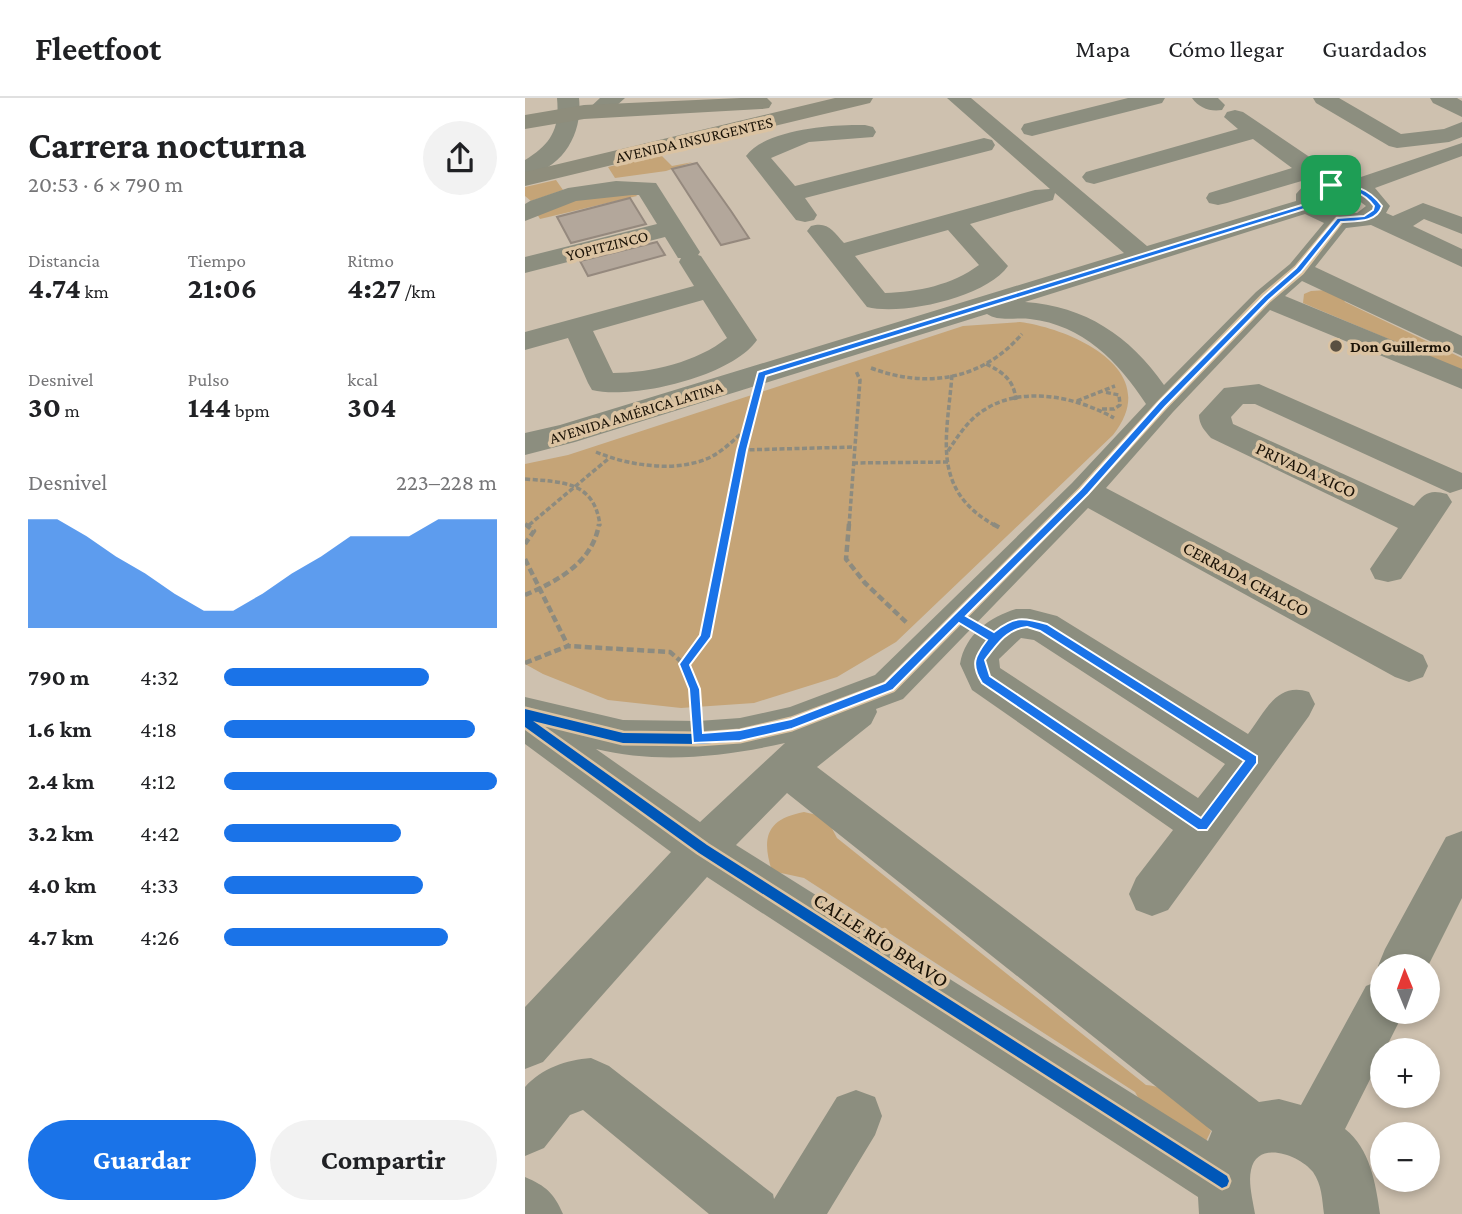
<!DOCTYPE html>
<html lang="es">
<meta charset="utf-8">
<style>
body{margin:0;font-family:"Crimson Pro",serif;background:#f2f2f2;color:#202124;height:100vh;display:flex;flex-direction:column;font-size:26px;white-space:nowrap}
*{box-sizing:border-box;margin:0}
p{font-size:23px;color:#757577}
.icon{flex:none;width:38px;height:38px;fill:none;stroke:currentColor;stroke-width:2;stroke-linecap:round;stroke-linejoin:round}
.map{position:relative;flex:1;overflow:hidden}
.drawer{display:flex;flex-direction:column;background:#fff;width:525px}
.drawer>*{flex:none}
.needle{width:46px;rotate:359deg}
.controls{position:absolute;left:845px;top:856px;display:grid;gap:14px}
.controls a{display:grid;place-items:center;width:70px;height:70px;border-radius:50%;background:#fff;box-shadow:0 4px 10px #0003;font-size:35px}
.pin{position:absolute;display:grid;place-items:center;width:60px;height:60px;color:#fff;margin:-30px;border-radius:14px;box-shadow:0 4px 10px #0006}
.round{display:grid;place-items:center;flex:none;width:74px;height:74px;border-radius:37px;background:#f2f2f2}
.summary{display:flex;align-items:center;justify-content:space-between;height:119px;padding:0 28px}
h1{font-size:38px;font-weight:700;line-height:52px}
.stats{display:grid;grid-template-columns:repeat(3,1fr);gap:10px;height:119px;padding:7px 28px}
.stats div{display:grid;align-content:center}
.stats b{font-size:30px;font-weight:700}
.stats small{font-size:19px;font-weight:400}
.stats p{font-size:19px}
.chart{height:196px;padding:14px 28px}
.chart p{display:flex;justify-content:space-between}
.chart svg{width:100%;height:126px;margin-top:7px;fill:#1a73e8;opacity:.7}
.button{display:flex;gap:14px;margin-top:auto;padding:14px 28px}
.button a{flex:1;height:80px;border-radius:42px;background:#1a73e8;color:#fff;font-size:28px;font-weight:700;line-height:80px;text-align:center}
.button a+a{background:#f2f2f2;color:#202124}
ul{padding:0 28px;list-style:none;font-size:23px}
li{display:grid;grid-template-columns:112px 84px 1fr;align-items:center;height:52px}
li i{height:18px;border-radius:9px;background:#1a73e8}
header{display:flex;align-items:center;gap:42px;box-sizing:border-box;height:98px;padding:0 35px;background:#fff;border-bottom:2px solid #e0e0e0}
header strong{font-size:33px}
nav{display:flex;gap:38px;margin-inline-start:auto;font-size:24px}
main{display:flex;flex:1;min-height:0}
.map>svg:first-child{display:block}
</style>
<header>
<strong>Fleetfoot</strong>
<nav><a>Mapa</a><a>Cómo llegar</a><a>Guardados</a></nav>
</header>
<main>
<section class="drawer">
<div class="summary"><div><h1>Carrera nocturna</h1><p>20:53 · 6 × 790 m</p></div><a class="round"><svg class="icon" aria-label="share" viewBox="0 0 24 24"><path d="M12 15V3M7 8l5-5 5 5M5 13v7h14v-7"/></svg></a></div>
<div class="stats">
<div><p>Distancia</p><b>4.74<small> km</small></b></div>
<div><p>Tiempo</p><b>21:06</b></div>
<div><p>Ritmo</p><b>4:27<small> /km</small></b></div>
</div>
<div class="stats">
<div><p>Desnivel</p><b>30<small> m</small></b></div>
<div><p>Pulso</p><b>144<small> bpm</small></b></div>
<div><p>kcal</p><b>304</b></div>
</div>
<div class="chart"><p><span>Desnivel</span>223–228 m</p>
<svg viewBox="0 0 160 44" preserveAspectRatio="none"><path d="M0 44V6L10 6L20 12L30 19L40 25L50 32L60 38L70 38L80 32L90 25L100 19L110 12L120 12L130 12L140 6L150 6L160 6V44z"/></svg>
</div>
<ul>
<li><b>790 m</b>4:32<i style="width:75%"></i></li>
<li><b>1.6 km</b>4:18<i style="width:92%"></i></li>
<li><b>2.4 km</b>4:12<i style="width:100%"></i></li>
<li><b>3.2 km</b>4:42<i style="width:65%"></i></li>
<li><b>4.0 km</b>4:33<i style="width:73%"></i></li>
<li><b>4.7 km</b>4:26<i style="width:82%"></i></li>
</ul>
<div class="button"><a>Guardar</a><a>Compartir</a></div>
</section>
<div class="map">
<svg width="937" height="1116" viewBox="0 0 937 1116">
<rect width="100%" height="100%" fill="#cec1af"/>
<path fill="#c5a477" d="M 135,56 L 147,68 L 168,64 L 141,73 L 90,80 L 83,69 Z
M 31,82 L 38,92 L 6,103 L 0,98 L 0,89 Z
M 108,93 L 112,98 L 15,121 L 12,116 L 58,100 Z
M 802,192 L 817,198 L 820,204 L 937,260 L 937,272 L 778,205 L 779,196 L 786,193 Z
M 495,224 C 547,231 640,272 588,337 L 371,544 L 312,579 L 229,605 L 156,610 L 83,602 L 18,576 L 0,566 L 0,366 L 43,357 L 438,228 Z
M 279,714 L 301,719 L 312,740 L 621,987 C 646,988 670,1013 686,1033 L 681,1043 L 621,1014 L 610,994 L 279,780 L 247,773 C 236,739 242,721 279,714 Z"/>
<path fill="#b3a79b" stroke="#95897e" stroke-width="2" d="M 172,65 L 206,113 L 224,140 L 196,147 L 147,71 Z
M 105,100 L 121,126 L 46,145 L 32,119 Z
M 132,144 L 140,157 L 63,178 L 55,163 Z"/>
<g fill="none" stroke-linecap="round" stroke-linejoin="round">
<path stroke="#8d8b7f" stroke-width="3.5" stroke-dasharray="5 2.5" stroke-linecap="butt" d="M 461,266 C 478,274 489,282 491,302
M 346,270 C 402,291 457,282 497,236
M 427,277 C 422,340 405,392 471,428
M 552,303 L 590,288
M 577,311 L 589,311 L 595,307 L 594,297 L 579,294
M 217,352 L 329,349
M 423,353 C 433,338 443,322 459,312 C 497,287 552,299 589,320
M 71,354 C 104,368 153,375 186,359 C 199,352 210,341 221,331
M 328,365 L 423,364
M 0,381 C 37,384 70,383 75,428
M 4,427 L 83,361
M 202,428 L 217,352 L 231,303
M 324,428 L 335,282 L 331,273"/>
<path stroke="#8d8b7f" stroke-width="4.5" stroke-dasharray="7 3.5" stroke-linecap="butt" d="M 0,426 L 9,433 L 0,446
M 324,426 L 321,461 L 340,485 L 382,525
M 468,426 L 477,431
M 0,461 L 43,548
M 0,497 C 33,483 68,464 74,426
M 0,565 L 43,548 L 145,554 L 159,566 L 170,591 L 171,609
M 159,566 L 181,539 L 203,426"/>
<path fill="#8c8e7f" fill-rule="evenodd" d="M 32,0 L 54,0 C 58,37 37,70 0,79 L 0,62 C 26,46 35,31 32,0 Z
M 75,0 L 100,0 L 80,18 L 64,18 L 61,13 Z
M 422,0 L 446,0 L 622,148 L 771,103 L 771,96 L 779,87 L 806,80 L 827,82 L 937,45 L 937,58 L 850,90 L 865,108 L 861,115 L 868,118 L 898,105 L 937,119 L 937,136 L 899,121 L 888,128 L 937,151 L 937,169 L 846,127 L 821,130 L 790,169 L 937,238 L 937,258 L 777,183 L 760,198 L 937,271 L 937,291 L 745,212 L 648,314 L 581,390 L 898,557 L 903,568 L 898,579 L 884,584 L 870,579 L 563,410 L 378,601 L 351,611 L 352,614 L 346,626 L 292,669 L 734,1004 L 754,1001 L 776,1007 L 841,888 L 858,881 L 858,914 L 879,914 L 820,1031 C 845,1050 851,1087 855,1116 L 799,1116 C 797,1101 797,1087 788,1074 C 775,1057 732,1041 726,1072 C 723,1085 728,1103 730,1116 L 674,1116 L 673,1099 L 182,779 L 18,964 L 0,971 L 0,909 L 146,754 L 0,646 L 0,599 L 98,622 L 173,623 L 215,620 L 265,609 L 350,577 L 547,385 L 621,306 C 593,263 558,227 505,221 C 491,219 474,224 462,216 L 50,344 L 0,357 L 0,335 L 35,327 L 599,155 L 530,95 L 528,102 L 445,126 L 483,168 C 462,199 377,218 342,209 L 286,138 L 282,133 L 286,128 C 303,123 308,133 319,145 L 510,92 L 525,91 ZM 807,94 L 825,96 L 841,108 L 832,115 L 816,114 L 796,104 L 795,98 ZM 780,116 L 799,125 L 765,166 L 731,194 L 639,287 C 605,238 560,208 500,204 ZM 423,132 L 454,167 C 427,187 393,194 360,195 L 330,158 ZM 260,645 L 175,724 L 71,651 C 133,666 199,659 260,645 ZM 262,695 L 687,1033 L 683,1043 L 211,747 Z
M 603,0 L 640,0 L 637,5 L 507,38 L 499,36 L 496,31 L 499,26 Z
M 667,0 L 693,0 L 700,7 L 697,12 C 685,14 674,10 667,0 Z
M 788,0 L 814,0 L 876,36 L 919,31 L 937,24 L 937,39 L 924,44 L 872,50 L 864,48 L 791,5 Z
M 905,0 L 932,0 L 937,3 L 937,19 L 908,5 Z
M 710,12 L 718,14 L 786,60 L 791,72 L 780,82 L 702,105 L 693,107 L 684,105 L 681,100 L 684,95 L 767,70 L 728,41 L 569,86 L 561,84 L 557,79 L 561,74 L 713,31 L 699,19 L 702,14 Z
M 340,27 L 348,29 L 351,34 L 348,39 L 284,44 L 246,60 L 270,88 L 459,40 L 467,42 L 470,47 L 467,52 L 280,100 L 292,117 L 289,122 L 280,124 L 271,122 L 221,58 C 240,31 309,26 340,27 Z
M 91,83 L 131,85 L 175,154 L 173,157 L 176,158 L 232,242 C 208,278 108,302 67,292 L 63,285 L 43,240 L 0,252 L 0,234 L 169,188 L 154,164 L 156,160 L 153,160 L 140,139 L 0,175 L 0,159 L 132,126 L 114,97 L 107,97 L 51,103 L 0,123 L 0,106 L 5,103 L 43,90 ZM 178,202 L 202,240 C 172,264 126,275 88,275 L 68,233 Z
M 734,286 L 937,375 L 937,391 L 925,395 L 730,306 L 718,306 L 706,319 L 708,326 L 889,408 C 899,395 905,391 922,396 L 927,404 L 876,481 L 863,484 L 850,481 L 845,471 L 873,430 L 686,340 C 680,333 674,327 674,317 L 699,290 Z
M 491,511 L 505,511 L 532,518 L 723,636 C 740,614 752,583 784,594 L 790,606 L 784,618 L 643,812 L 627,818 L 611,812 L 604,796 L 611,780 L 648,732 L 447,592 L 435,566 C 440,536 465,519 491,511 ZM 496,540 L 509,542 L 700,666 L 673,700 L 475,570 L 474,561 Z
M 937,733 L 937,800 L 903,868 L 858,868 L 858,879 L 853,868 L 860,851 L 921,739 Z
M 66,960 L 84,968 L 248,1096 L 249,1101 L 312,999 L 331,992 L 350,999 L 357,1018 L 350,1037 L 302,1116 L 184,1116 L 58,1012 L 45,1017 L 19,1050 L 0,1058 L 0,989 C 17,970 41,962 66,960 Z
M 0,1079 C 21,1088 29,1095 38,1116 L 0,1116 Z"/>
<path fill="#8e8d7c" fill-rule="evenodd" d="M 216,0 L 242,0 L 247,5 L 244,10 L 236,11 L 59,21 L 0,31 L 0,17 L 59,7 Z
M 310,0 L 348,0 L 345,5 L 0,88 L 0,74 Z"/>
<g stroke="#dbc3a2" stroke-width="5">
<path id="cycleway" d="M 812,121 L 817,122 L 777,174 L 744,202 L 640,309 L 562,395 L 368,592 L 267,631 L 215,643 L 173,646 L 98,645 L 8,623 L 182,747 L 702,1078 L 704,1083 L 702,1088 L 697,1090 L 174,755 L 0,629 L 0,611 L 98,635 L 173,636 L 215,633 L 266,621 L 360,586 L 556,391 L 634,305 L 738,198 L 771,170 Z"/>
</g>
<use href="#cycleway" fill="#0057b8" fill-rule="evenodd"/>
</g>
<path fill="#1a73e8" stroke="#fff" stroke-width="2" fill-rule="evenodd" d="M 806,85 C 828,87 843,89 857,108 C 852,125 831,123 816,124 L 776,174 L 744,202 L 640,309 L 563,396 L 441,518 L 469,534 C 489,518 498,519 522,526 L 732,658 L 732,665 L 682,732 L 673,732 L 457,585 C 445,566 450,558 462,542 L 434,525 L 368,592 L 267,631 L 215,643 L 168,645 L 164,591 L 154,566 L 175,537 L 212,352 L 233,274 L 780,106 L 778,101 L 786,90 ZM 806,89 C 824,91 838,93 849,108 L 848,112 L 839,118 L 812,120 L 771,170 L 739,198 L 634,304 L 556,391 L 360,585 L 266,621 L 215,632 L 178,635 L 175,591 L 165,567 L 186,539 L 222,352 L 241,278 L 786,109 L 785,101 L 791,93 ZM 502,529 L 515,533 L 719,663 L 676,720 L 465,578 L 460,562 C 472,546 482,531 502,529 Z"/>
<circle fill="#5a5042" stroke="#dbc3a2" stroke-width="2.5" cx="811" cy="248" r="7"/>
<g text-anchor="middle" stroke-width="7" stroke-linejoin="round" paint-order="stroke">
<g font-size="16" fill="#1b1307" stroke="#dbc3a2">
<text transform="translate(169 41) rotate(-13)" y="6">AVENIDA INSURGENTES</text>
<text transform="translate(82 147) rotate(-14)" y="6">YOPITZINCO</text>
<text transform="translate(111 314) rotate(-17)" y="6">AVENIDA AMÉRICA LATINA</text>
</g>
<g font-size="16" font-weight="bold" fill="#1b1307" stroke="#dbc3a2" text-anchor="start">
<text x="825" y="254">Don Guillermo</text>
</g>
<g font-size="18" fill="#1b1307" stroke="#dbc3a2">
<text transform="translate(781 372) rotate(25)" y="6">PRIVADA XICO</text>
<text transform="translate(721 481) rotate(28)" y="6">CERRADA CHALCO</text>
</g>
<g font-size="21" fill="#1b1307" stroke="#dbc3a2">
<text transform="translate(356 842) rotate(33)" y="7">CALLE RÍO BRAVO</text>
</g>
</g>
</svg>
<div class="controls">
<a><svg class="needle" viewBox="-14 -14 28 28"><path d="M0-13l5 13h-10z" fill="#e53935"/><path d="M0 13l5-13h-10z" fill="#757577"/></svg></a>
<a>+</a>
<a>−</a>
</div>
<div class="pin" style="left:806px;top:87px;background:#1e9e55"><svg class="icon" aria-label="arrive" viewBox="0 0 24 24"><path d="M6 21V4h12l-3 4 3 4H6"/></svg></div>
</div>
</main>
